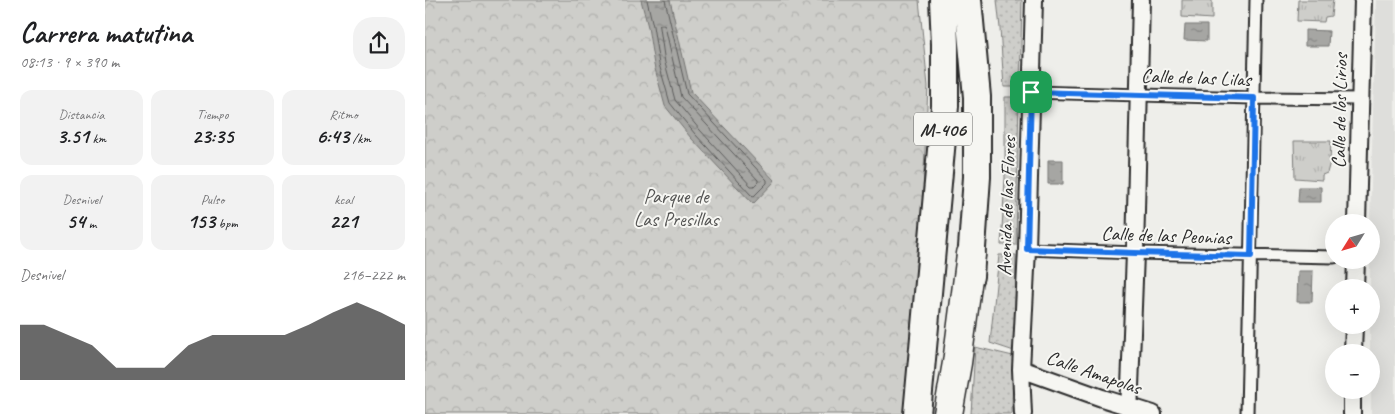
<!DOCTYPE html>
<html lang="es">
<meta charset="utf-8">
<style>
body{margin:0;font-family:Caveat,sans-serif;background:#f2f2f2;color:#202124;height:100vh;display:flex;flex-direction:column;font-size:19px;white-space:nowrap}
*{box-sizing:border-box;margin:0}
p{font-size:16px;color:#757577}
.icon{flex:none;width:28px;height:28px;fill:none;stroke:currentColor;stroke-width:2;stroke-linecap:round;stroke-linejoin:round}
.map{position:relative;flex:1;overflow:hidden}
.panel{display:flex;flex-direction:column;background:#fff;width:425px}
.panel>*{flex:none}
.needle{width:32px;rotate:233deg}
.fabs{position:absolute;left:900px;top:214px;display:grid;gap:10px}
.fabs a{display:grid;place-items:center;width:55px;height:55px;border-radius:50%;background:#fff;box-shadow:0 5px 20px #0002;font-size:25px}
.pin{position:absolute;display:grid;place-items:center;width:42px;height:42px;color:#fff;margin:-21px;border-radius:10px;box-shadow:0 2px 8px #0006}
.round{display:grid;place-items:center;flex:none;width:52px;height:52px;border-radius:20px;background:#f2f2f2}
.summary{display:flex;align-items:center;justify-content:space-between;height:85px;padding:0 20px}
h1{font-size:28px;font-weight:700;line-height:38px}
.stats{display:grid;grid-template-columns:repeat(3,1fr);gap:8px;height:85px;padding:5px 20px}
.stats div{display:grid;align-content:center;border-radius:12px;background:#f2f2f2;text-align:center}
.stats b{font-size:21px;font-weight:700}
.stats small{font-size:14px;font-weight:400}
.stats p{font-size:14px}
.chart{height:140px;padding:10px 20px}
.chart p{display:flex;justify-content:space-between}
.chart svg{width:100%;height:90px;margin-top:5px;fill:#2b2b2b;opacity:.7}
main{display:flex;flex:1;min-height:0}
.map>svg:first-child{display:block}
</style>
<main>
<section class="panel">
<div class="summary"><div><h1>Carrera matutina</h1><p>08:13 · 9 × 390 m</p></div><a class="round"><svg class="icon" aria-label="share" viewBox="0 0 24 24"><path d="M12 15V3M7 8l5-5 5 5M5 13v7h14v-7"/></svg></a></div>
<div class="stats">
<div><p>Distancia</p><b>3.51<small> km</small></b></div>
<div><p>Tiempo</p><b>23:35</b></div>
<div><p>Ritmo</p><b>6:43<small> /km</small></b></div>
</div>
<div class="stats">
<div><p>Desnivel</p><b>54<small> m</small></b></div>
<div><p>Pulso</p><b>153<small> bpm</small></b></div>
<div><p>kcal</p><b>221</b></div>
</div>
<div class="chart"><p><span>Desnivel</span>216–222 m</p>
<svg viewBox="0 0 160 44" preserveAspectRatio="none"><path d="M0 44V17L10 17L20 22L30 27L40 38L50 38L60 38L70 27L80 22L90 22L100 22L110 22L120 17L130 11L140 6L150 11L160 17V44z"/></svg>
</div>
</section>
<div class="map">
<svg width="970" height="414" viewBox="0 0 970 414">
<defs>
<pattern id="grass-tufts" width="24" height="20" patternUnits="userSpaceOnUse" patternTransform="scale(1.25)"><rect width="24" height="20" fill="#cececa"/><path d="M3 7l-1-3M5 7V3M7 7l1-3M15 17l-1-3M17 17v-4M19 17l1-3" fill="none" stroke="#b1b1ae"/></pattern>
<pattern id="forest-crowns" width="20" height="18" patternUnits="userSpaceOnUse" patternTransform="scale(1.25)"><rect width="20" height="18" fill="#cececa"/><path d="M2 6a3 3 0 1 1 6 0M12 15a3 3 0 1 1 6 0" fill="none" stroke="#b1b1ae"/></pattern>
<pattern id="garden-dots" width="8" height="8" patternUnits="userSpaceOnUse" patternTransform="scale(1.25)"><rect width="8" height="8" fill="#cececa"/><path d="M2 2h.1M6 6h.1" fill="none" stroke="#b1b1ae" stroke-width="1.8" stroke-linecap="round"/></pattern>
<pattern id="water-ripples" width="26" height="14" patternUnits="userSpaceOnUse" patternTransform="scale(1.25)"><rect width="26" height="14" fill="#a6a6a3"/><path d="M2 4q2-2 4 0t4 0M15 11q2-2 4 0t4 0" fill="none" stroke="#878785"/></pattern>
</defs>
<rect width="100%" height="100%" fill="#eeeeea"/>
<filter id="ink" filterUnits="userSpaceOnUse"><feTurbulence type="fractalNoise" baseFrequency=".02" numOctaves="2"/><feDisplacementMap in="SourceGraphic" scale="10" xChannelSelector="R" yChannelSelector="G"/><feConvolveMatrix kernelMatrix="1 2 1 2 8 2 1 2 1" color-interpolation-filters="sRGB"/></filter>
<g filter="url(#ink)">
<path fill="#dededb" d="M 951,0 L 970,0 L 970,414 L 946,414 L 946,352 L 945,352 L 945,325 L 946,325 L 946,288 L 945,287 L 945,260 L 946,260 L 945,222 Z"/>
<path fill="url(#grass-tufts)" stroke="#7c7c7a" d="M 757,0 L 787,0 L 787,19 L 757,17 Z
M 873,0 L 908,0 L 906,16 L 900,17 L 899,22 L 872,21 Z
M 869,141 L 906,141 L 905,162 L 902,173 L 897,175 L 897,180 L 870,178 Z"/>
<path fill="url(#forest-crowns)" stroke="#7c7c7a" d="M 0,0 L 494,0 L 503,86 L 493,296 L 484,414 L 0,414 Z"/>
<path fill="url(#garden-dots)" stroke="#7c7c7a" d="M 572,0 L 597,0 L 595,87 L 579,87 L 575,28 Z
M 580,97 L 594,97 L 591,245 L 576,245 L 580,178 Z
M 574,255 L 591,255 L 589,351 L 565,343 Z
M 550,347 L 588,356 L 587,414 L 546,414 Z"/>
<path fill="url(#water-ripples)" stroke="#757573" d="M 216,0 L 245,0 L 266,92 L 350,181 L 328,204 L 266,138 L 240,106 L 229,65 L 223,27 Z
M 760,25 L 782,25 L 782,41 L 759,40 Z
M 880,30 L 904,31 L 903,46 L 880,46 Z
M 623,160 L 638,160 L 638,184 L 623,184 Z
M 874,187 L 896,187 L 896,202 L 873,202 Z
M 873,271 L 888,271 L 887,302 L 872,302 Z"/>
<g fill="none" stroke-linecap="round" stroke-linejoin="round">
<path stroke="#5c5c5b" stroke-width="1" d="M 222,0 L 228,26 L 234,64 L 245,103 L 270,134 L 326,195 L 329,196 L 342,183 L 342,180 L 262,94 L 240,0
M 235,25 L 238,25 L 240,26 L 256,97 L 333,180 L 333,182 L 329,186 L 326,186 L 275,130 L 250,100 L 240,63 Z"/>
<g stroke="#2b2b2b" stroke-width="15">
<path id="pedestrian" d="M 605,92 L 829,98 L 935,99
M 602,249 L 710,253 L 909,257
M 822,414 L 831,0"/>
</g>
<g stroke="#2b2b2b" stroke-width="20">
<path id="minor" d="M 932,222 L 938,0
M 930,288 L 931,260
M 928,352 L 929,325
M 596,369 L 677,398 L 728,414
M 598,414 L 596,369 L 602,249 L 609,0
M 704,414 L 710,253 L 716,0
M 927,414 L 927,390"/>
</g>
<g stroke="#2b2b2b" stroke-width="30">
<path id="trunk" d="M 543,0 L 552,97 L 552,177 L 545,276
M 492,414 L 520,106 L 520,44 L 518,0"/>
</g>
<g stroke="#2b2b2b" stroke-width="31">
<path id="motorway" d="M 523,414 L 532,363 L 546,254"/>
</g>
<use href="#pedestrian" stroke="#f6f6f2" stroke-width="11"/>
<use href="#minor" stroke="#f6f6f2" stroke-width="16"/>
<use href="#trunk" stroke="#f6f6f2" stroke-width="26"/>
<use href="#motorway" stroke="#f6f6f2" stroke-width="28"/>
</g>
</g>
<g fill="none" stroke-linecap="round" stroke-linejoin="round" filter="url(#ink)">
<g stroke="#fff" stroke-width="10">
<path id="route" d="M 606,92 L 829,98 L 826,256 L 710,253 L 602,249 Z"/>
</g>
<use href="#route" stroke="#1a73e8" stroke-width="6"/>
</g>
<g text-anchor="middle" stroke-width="4" stroke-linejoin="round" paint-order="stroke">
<rect fill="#f6f6f2" stroke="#686867" stroke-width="1" x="489" y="112.5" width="58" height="33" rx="4"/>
<g font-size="19" font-weight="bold" fill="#2b2b2b">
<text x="518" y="136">M-406</text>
</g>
<g font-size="20" fill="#2b2b2b" stroke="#f6f6f2">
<text transform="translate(771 77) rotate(2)" y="7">Calle de las Lilas</text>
<text transform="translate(914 111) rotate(-89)" y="7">Calle de los Lirios</text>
<text transform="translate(581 206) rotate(-88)" y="7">Avenida de las Flores</text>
<text transform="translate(741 235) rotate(2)" y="7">Calle de las Peonias</text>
<text transform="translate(669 372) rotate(19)" y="7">Calle Amapolas</text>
</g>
<g font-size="20" fill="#545453" stroke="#f6f6f2">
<text x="251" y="203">Parque de<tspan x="251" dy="23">Las Presillas</tspan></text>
</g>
</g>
</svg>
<div class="fabs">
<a><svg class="needle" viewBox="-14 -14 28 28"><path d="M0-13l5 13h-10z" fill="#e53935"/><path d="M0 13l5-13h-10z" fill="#757577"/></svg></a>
<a>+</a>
<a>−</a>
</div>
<div class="pin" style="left:606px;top:92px;background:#1e9e55"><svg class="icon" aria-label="arrive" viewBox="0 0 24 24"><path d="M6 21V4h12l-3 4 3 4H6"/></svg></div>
</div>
</main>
